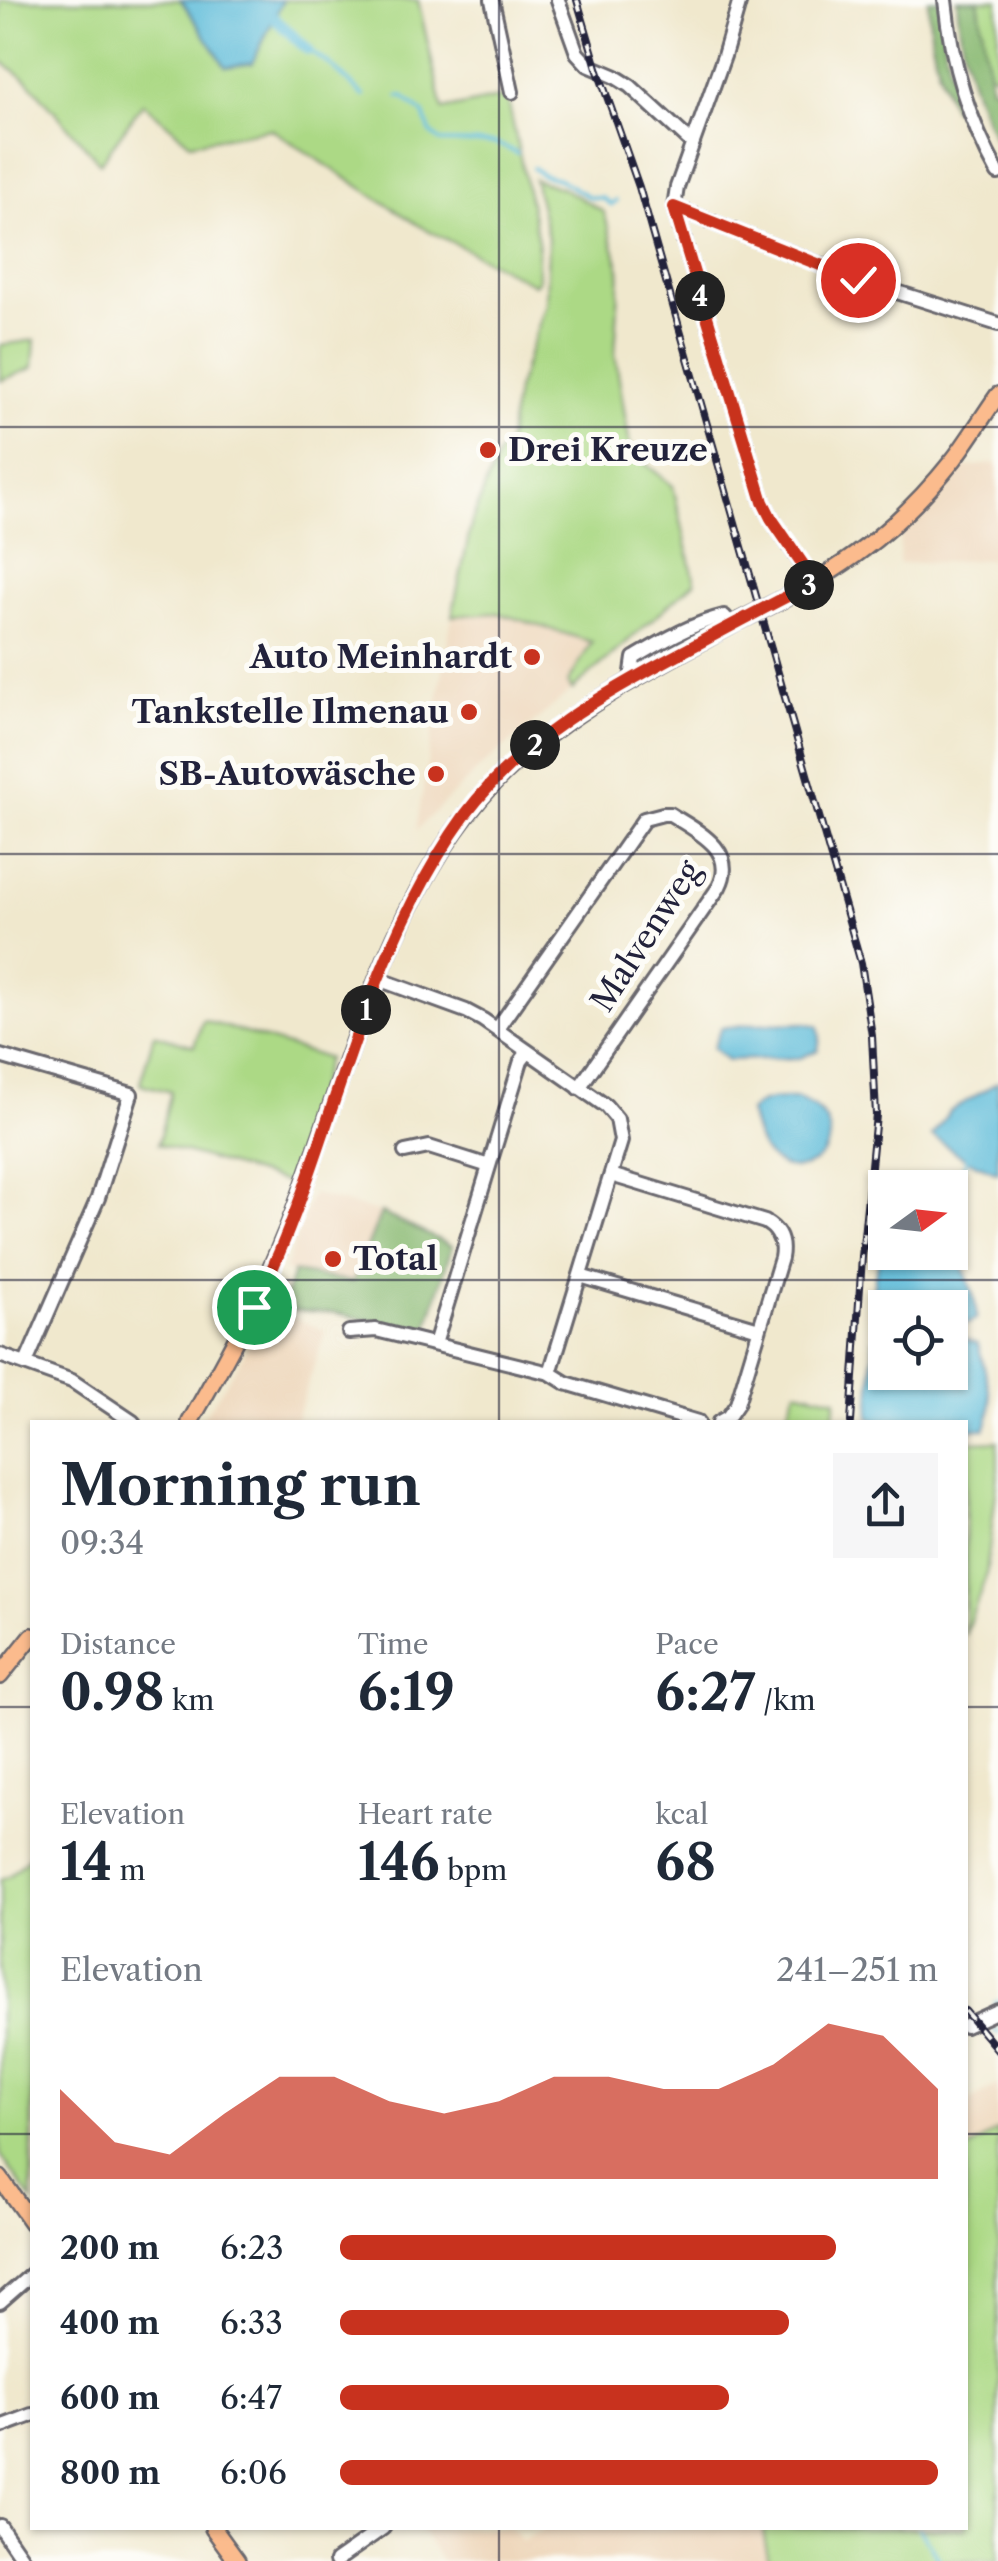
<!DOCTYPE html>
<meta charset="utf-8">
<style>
body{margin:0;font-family:"Libre Caslon Text",serif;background:#f6f6f7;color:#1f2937;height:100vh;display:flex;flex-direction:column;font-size:38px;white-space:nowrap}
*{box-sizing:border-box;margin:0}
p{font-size:32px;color:#747a83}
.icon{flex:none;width:55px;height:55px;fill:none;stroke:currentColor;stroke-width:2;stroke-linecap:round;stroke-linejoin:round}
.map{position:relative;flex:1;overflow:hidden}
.panel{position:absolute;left:30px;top:1420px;width:938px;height:1110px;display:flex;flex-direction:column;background:#fff;border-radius:0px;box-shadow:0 2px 8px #0004}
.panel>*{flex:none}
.needle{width:65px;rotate:75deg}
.tools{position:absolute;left:868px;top:1170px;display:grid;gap:20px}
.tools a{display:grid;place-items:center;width:100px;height:100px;border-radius:0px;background:#fff;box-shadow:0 2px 8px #0004;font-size:50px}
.pin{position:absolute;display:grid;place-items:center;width:85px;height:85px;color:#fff;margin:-42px;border:5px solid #fff;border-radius:50%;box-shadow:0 2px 10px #0007}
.km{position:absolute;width:50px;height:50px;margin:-25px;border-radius:50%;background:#222;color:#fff;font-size:28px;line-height:50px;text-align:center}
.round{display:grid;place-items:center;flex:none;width:105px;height:105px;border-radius:0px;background:#f6f6f7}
.summary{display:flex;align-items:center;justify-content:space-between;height:170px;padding:0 30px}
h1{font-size:55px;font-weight:700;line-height:75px}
.stats{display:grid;grid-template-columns:repeat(3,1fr);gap:15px;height:170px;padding:10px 30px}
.stats div{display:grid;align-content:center}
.stats b{font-size:50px;font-weight:700}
.stats small{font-size:28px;font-weight:400}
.stats p{font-size:28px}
.chart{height:280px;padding:20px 30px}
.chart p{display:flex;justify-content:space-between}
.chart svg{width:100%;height:180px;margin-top:10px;fill:#c8321e;opacity:.7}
ul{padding:0 30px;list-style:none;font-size:32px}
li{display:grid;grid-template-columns:160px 120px 1fr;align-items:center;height:75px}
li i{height:25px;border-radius:12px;background:#c8321e}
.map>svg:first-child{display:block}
</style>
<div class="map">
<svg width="998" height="2561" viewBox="0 0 998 2561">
<rect width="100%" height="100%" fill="#fdfcf7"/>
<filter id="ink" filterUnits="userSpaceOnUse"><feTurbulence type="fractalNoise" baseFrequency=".01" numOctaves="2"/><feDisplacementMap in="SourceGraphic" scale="20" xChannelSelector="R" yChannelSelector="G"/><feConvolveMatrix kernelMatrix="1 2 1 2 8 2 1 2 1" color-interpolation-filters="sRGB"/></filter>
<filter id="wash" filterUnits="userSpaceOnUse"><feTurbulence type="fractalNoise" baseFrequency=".0048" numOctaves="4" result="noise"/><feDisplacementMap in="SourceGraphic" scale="40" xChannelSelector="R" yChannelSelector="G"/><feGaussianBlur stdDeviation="2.25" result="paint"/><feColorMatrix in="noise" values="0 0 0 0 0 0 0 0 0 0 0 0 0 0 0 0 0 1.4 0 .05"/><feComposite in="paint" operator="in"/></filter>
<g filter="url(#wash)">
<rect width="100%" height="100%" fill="#f0e8cd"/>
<path fill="#eed7bb" d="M 998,463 L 998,559 L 899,564 L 900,534 L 962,468 Z
M 498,613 L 592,642 L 568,683 L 572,690 L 478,770 L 416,830 L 452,616 Z
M 312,1194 L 381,1213 L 353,1282 L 284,1271 Z
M 267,1307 L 326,1331 L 295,1422 L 200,1422 L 238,1365 Z
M 998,2084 L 998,2130 L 965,2152 L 965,2104 Z
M 419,2528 L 510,2528 L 522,2541 L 545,2528 L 769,2528 L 763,2532 L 769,2561 L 442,2561 Z"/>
<path fill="#acd985" stroke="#677e60" stroke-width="2.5" d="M 0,0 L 181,0 L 226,67 L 252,63 L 283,0 L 418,0 L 443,110 L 507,96 L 538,241 L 538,281 L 534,284 L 420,226 L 271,129 L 190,143 L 143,103 L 100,163 L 27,80 L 0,60 Z
M 978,0 L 998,0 L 998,75 L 987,73 Z
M 534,179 L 566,190 L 604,212 L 620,270 L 615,354 L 631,452 L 673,486 L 695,582 L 572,690 L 568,683 L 592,642 L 498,613 L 452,616 L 472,521 L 498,454 L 507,445 L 516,392 L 546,304 L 548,238 Z
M 35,340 L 33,368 L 0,381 L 0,345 Z
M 203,1020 L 327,1058 L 292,1184 L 158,1144 L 171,1092 L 140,1084 L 154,1034 L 194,1046 Z
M 796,1390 L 836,1399 L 833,1422 L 784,1422 Z
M 998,1441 L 998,1475 L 986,1576 L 965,1635 L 965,1442 Z
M 32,1854 L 32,2201 L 0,2154 L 0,1880 L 11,1875 Z
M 998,2130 L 998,2561 L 769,2561 L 763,2531 L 769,2528 L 965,2528 L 965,2152 Z"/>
<path fill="#89b972" stroke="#566e56" stroke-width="2.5" d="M 928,0 L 940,0 L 945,48 L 959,107 L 953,109 C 936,71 930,41 928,0 Z
M 957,0 L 978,0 L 991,87 L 998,89 L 998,145 C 974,100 960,50 957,0 Z
M 381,1213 L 452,1246 L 426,1333 L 336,1313 L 281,1310 L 293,1272 L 353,1282 Z"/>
<path fill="#5bbbd9" stroke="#3e6e8a" stroke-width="2.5" d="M 181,0 L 283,0 L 252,63 L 226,67 Z
M 806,1023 L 818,1026 L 820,1037 L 818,1050 L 800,1058 L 727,1060 L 713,1048 L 721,1028 L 753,1024 Z
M 998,1082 L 998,1173 L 967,1160 L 932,1136 L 949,1112 Z
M 798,1099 C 867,1126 807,1196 768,1156 C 757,1144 753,1126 749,1112 C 759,1097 781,1099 798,1099 Z
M 950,1249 C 964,1263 978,1300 976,1319 L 968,1324 L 950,1323 L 950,1308 L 885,1308 L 885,1316 L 876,1311 C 870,1293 875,1266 884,1250 L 885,1252 L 950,1252 Z
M 950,1333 L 978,1344 C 984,1369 998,1406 985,1429 L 965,1429 L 965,1422 L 878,1422 L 869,1418 L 874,1340 L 885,1335 L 885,1372 L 950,1372 Z"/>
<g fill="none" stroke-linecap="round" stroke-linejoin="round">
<path stroke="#5bbbd9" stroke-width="4" d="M 308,50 L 329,64 L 364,96
M 399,97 L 402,96 L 424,114 L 430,132 L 441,142 L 495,143 L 517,153
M 533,168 L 543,175 L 559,179 L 589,197 L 602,198 L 612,205 L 616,201
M 950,1189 L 969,1156
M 995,2003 L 998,2002
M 994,2030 L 998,2033
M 919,2528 L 940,2561"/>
<path stroke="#5bbbd9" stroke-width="11" d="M 274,18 L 308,50"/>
</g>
</g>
<g filter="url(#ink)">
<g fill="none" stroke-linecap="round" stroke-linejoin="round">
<g stroke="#6a676e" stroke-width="18">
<path id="minor" d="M 492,0 L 512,92
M 558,0 L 577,53 L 588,65 L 614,76 L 630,86 L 691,142
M 740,0 L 724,56 L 677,187 L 674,207 L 763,502 L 771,518 L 815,583
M 945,0 C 951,60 968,120 998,173
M 674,207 L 859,280 L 998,324
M 631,679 L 634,658 C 663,641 691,624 724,616 L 732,625
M 378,979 L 466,1011 L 483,1020 L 606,1106 L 617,1119 L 621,1141 L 550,1373
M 497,1029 L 644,819 L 663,814 L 670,814 C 697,831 738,850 719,887 L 579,1088
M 0,1056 L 131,1094 L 98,1198 L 26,1363
M 405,1152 L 429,1147 L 489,1166
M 611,1175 L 765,1222 C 779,1230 784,1242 781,1258 L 737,1404 L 728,1417 L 719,1422
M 580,1276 L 759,1329
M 349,1332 L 376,1330 L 550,1373 L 566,1383 L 698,1422
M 435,1344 L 521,1061 L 528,1052
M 0,1355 L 72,1381 L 133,1422
M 965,2026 L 998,2011
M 0,2302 L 32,2274
M 0,2427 L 32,2415
M 0,2526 L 24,2561
M 336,2561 L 383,2528"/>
</g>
<g stroke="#6a676e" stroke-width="20">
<path id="major" d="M 781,600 C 853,563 904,522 954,459 C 970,438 983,416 998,395
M 190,1422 C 229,1354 266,1286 294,1212 C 346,1074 390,891 494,783 C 564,711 652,669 739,621
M 0,1676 L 32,1636
M 0,2178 L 32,2223
M 213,2528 L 237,2561"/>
</g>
<use href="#minor" stroke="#fff" stroke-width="12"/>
<use href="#major" stroke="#fbbb8d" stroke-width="15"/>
<g stroke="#22223b" stroke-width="8">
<path id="rail" d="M 577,0 L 598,71 L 639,187 L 861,963 L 872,1036 L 876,1115 L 862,1257 L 851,1422
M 965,2011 L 998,2050"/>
</g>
<use href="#rail" stroke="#fdfcf7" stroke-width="4" stroke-dasharray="11" stroke-linecap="butt"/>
<g stroke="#6a676e" stroke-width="20" stroke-linecap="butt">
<path id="major-bridge" d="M 739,621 L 781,600"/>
</g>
<use href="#major-bridge" stroke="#fbbb8d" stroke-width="15"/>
</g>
</g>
<g fill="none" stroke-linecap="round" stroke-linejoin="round" filter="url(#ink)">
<g stroke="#fff" stroke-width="20">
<path id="route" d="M 254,1307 C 301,1216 329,1107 366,1010 C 391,943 423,873 465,815 C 522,739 606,692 688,649 C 730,626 772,604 815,582 L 771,518 L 763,502 L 674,207 L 858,280"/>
</g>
<use href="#route" stroke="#c8321e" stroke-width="12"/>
</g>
<path fill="none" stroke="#22223b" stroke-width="2.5" stroke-opacity="0.55" d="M 499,0 L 499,1422M 0,427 L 998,427M 0,854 L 998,854M 0,1280 L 998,1280M 0,1707 L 32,1707M 965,1707 L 998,1707M 0,2134 L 32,2134M 965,2134 L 998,2134M 499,2528 L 499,2561"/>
<g fill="#c8321e" stroke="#fdfcf7" stroke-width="4">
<circle cx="488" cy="450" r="10"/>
<circle cx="532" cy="657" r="10"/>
<circle cx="469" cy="712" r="10"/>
<circle cx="436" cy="774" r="10"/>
<circle cx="333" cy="1259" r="10"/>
</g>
<g text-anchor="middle" stroke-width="10" stroke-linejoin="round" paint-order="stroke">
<g font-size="32" font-weight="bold" fill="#22223b" stroke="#fdfcf7" text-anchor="end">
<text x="508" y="461" text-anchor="start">Drei Kreuze</text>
<text x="512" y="668">Auto Meinhardt</text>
<text x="449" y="723">Tankstelle Ilmenau</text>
<text x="416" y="785">SB-Autowäsche</text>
<text x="353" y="1270" text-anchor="start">Total</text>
</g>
<g font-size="32" fill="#22223b" stroke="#fdfcf7">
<text transform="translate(646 936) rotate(-57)" y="11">Malvenweg</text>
</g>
</g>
</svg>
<div class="tools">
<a><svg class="needle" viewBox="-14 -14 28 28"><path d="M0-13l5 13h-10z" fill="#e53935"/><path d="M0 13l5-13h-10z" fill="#747a83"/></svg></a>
<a><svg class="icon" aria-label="locate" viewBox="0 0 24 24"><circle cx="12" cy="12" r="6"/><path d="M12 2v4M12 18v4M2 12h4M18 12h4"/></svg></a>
</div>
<div class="pin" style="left:254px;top:1307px;background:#1e9e55"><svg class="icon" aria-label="arrive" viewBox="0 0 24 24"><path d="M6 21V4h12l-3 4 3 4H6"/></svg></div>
<div class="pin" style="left:858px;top:280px;background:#d93025"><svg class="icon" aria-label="check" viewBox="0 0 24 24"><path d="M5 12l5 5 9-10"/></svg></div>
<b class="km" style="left:366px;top:1010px">1</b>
<b class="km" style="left:535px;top:745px">2</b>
<b class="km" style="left:809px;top:585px">3</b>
<b class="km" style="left:700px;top:296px">4</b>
<section class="panel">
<div class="summary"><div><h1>Morning run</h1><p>09:34</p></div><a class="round"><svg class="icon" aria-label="share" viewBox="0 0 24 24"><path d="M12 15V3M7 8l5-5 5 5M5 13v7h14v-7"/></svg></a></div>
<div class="stats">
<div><p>Distance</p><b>0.98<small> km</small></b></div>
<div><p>Time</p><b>6:19</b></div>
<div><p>Pace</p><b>6:27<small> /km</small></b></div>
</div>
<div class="stats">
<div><p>Elevation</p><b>14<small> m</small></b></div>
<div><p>Heart rate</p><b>146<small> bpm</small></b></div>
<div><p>kcal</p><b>68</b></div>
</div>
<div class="chart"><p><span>Elevation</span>241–251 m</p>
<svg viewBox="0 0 160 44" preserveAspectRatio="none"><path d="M0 44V22L10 35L20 38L30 28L40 19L50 19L60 25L70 28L80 25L90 19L100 19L110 22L120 22L130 16L140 6L150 9L160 22V44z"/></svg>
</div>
<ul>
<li><b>200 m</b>6:23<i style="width:83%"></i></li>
<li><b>400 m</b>6:33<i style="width:75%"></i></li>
<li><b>600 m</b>6:47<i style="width:65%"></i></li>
<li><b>800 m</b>6:06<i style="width:100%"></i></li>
</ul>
</section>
</div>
